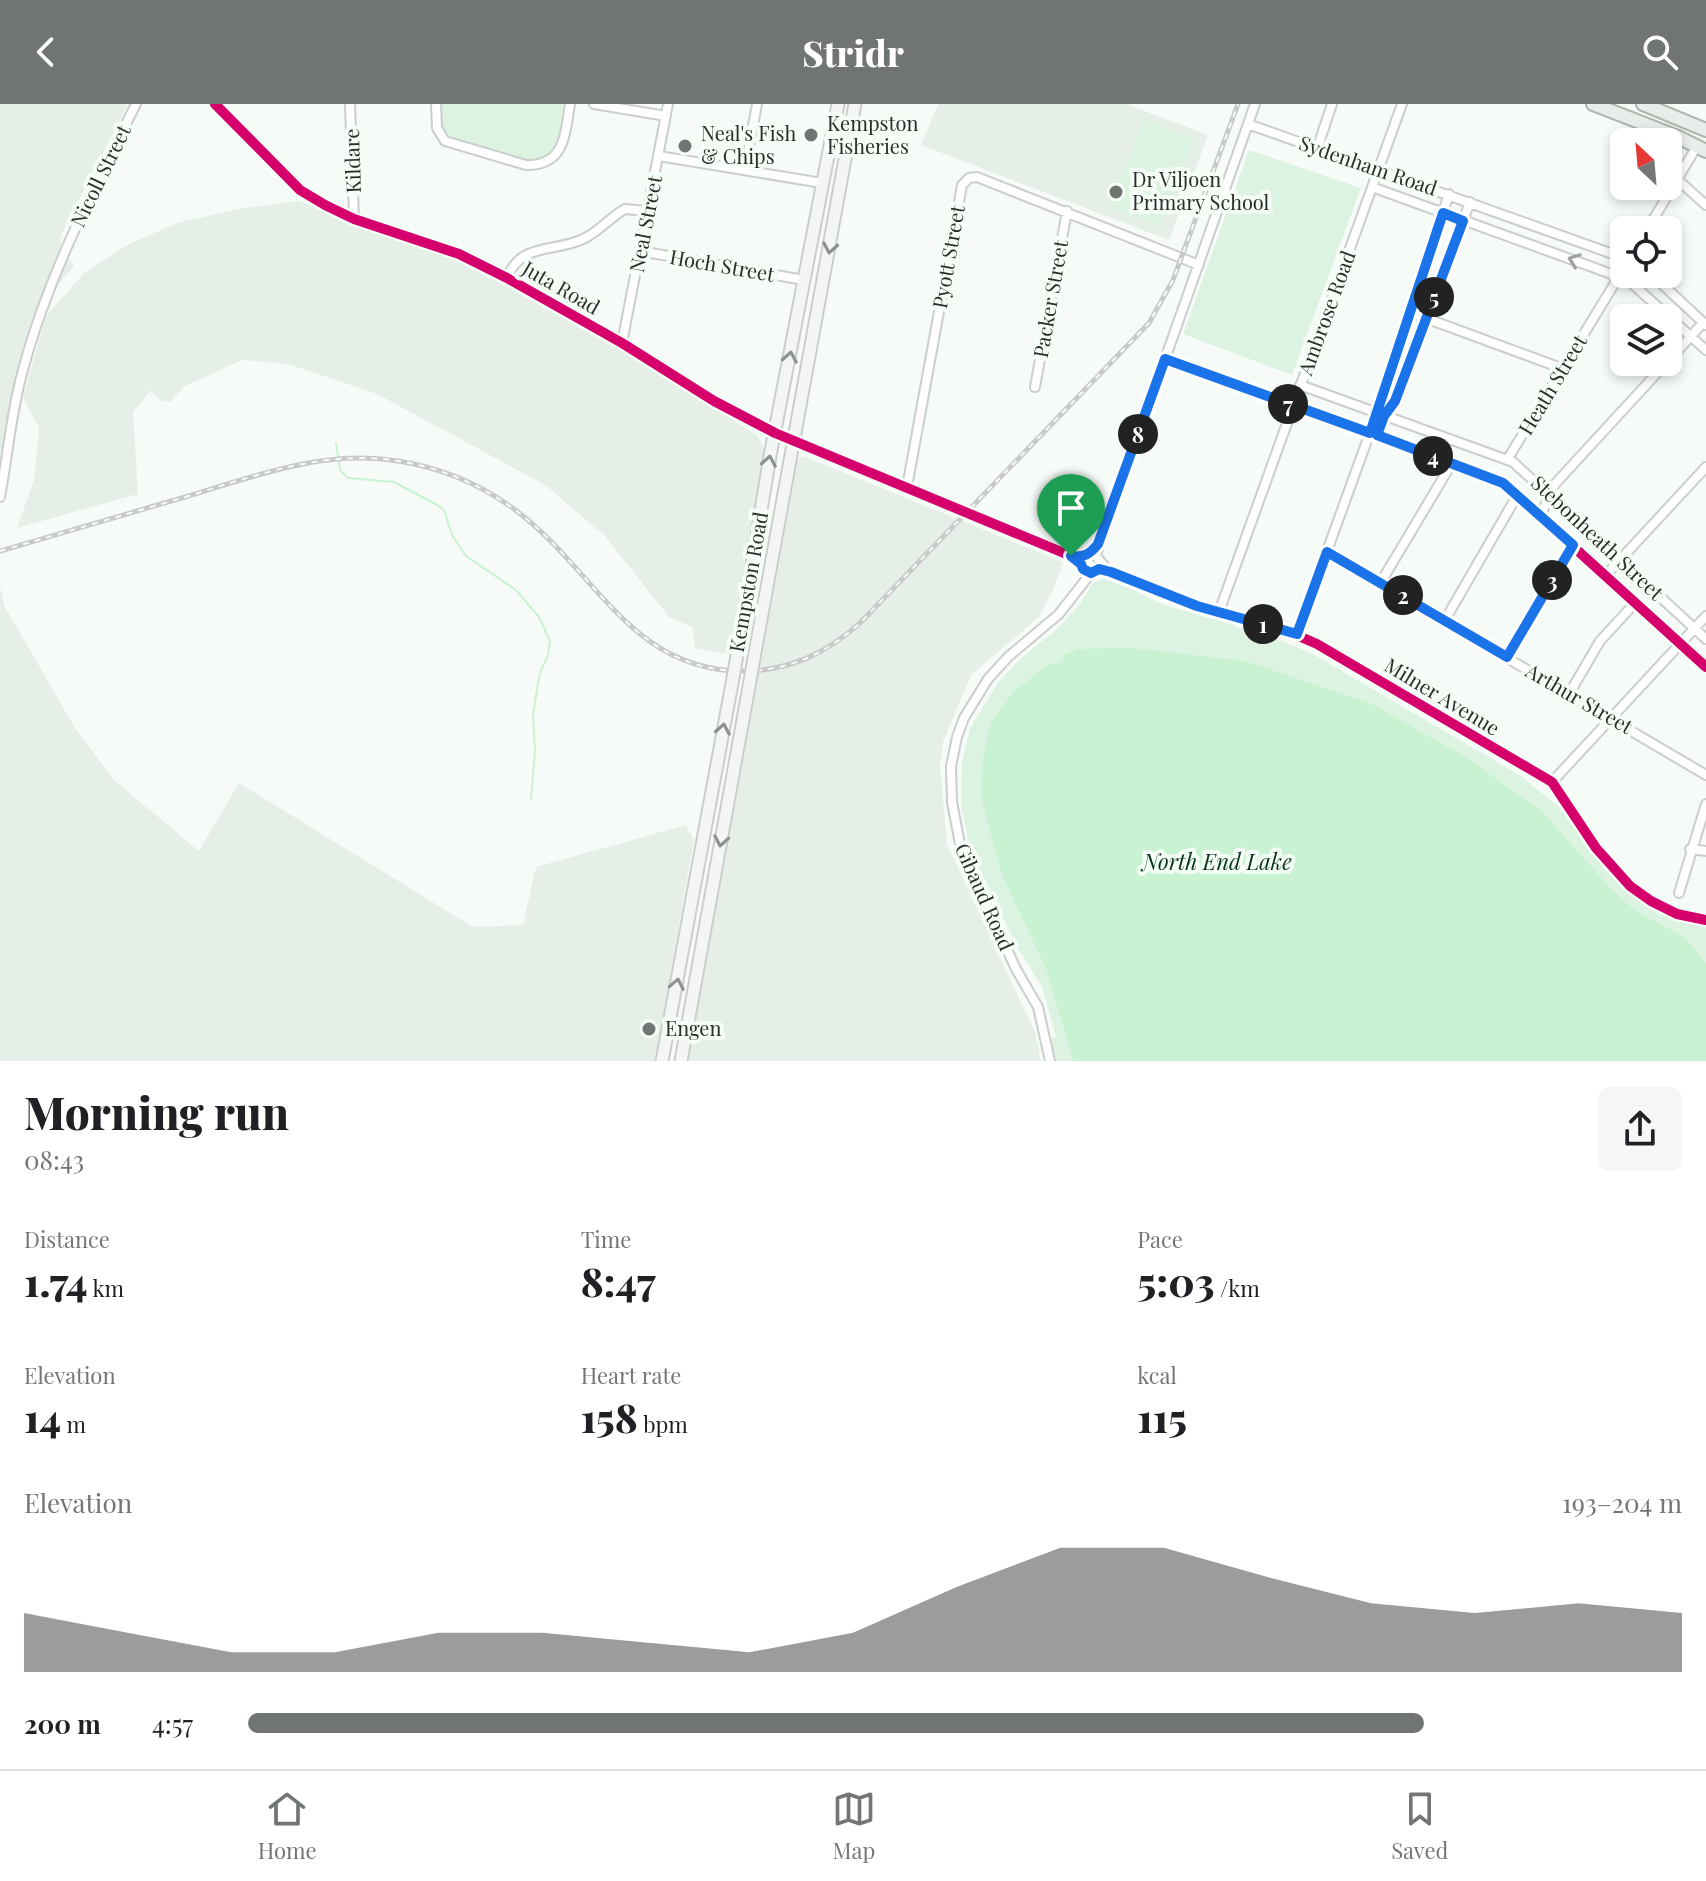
<!DOCTYPE html>
<meta charset="utf-8">
<style>
body{margin:0;font-family:"Playfair Display",serif;background:#f6f6f6;color:#202124;height:100vh;display:flex;flex-direction:column;font-size:30px;white-space:nowrap}
*{box-sizing:border-box;margin:0}
p{font-size:26px;color:#757577}
.icon{flex:none;width:44px;height:44px;fill:none;stroke:currentColor;stroke-width:2;stroke-linecap:round;stroke-linejoin:round}
.map{position:relative;height:957px;overflow:hidden}
.panel{display:flex;flex-direction:column;background:#fff;flex:1}
.panel>*{flex:none}
.needle{width:52px;rotate:334deg}
.buttons{position:absolute;left:1610px;top:24px;display:grid;gap:16px}
.buttons a{display:grid;place-items:center;width:72px;height:72px;border-radius:12px;background:#fff;box-shadow:0 4px 12px #0003;font-size:40px}
.pin{position:absolute;display:grid;place-items:center;width:68px;height:68px;color:#fff;margin:-82px -34px;border-radius:50% 50% 50% 0;rotate:-45deg;box-shadow:0 0 8px #0007}
.pin .icon{rotate:45deg}
.km{position:absolute;width:40px;height:40px;margin:-20px;border-radius:50%;background:#222;color:#fff;font-size:22px;line-height:40px;text-align:center}
.round{display:grid;place-items:center;flex:none;width:84px;height:84px;border-radius:12px;background:#f6f6f6}
.head{display:flex;align-items:center;justify-content:space-between;height:136px;padding:0 24px}
h1{font-size:44px;font-weight:800;line-height:60px}
.stats{display:grid;grid-template-columns:repeat(3,1fr);gap:12px;height:136px;padding:8px 24px}
.stats div{display:grid;align-content:center}
.stats b{font-size:40px;font-weight:800}
.stats small{font-size:22px;font-weight:400}
.stats p{font-size:22px}
.chart{height:224px;padding:16px 24px}
.chart p{display:flex;justify-content:space-between}
.chart svg{width:100%;height:144px;margin-top:8px;fill:#717572;opacity:.7}
ul{padding:0 24px;list-style:none;font-size:26px}
li{display:grid;grid-template-columns:128px 96px 1fr;align-items:center;height:60px}
li i{height:20px;border-radius:10px;background:#717572}
header{display:flex;justify-content:space-between;align-items:center;height:104px;padding:0 24px;background:#717572;color:#fff;font-size:36px;font-weight:800}
.menu{display:flex;justify-content:space-around;align-items:center;height:112px;border-top:2px solid #e0e0e0;background:#fff;font-size:22px;color:#757577}
.menu a{display:grid;justify-items:center;gap:4px}
.menu .on{color:#717572}
.map>svg:first-child{display:block}
</style>
<header><svg class="icon" aria-label="back" viewBox="0 0 24 24"><path d="M15 5l-7 7 7 7"/></svg>Stridr<svg class="icon" aria-label="search" viewBox="0 0 24 24"><circle cx="10" cy="10" r="6"/><path d="M15 15l6 6"/></svg></header>
<div class="map">
<svg width="1706" height="957" viewBox="0 0 1706 957">
<rect width="100%" height="100%" fill="#f6fbf7"/>
<path fill="#e5efe7" d="M 0,0 L 128,0 L 60,133 L 61,142 L 74,162 L 36,206 L 11,294 L 0,354 Z
M 938,0 L 1126,0 L 1208,31 L 1169,136 L 921,41 Z
M 298,97 L 334,108 L 454,155 L 501,176 L 618,244 L 757,331 L 765,346 L 757,402 L 728,550 L 695,544 L 692,523 L 670,514 L 604,431 L 545,381 L 377,290 L 288,260 L 242,256 L 185,282 L 170,298 L 162,297 L 150,287 L 133,308 L 138,390 L 17,424 L 34,376 L 39,324 L 23,293 L 46,212 L 85,168 L 131,139 L 177,119 L 238,105 Z
M 803,352 L 1063,458 L 1054,484 L 1039,513 L 971,571 L 943,638 L 940,661 L 947,740 L 1035,928 L 1041,957 L 688,957 L 798,355 Z
M 0,483 L 5,503 L 75,624 L 115,677 L 199,747 L 239,679 L 473,823 L 523,821 L 536,763 L 686,721 L 694,736 L 655,957 L 0,957 Z"/>
<path fill="#ddf3e2" d="M 440,0 L 562,0 C 567,9 563,20 561,30 C 551,80 478,43 447,34 L 441,25 Z
M 1144,15 L 1195,35 L 1160,123 L 1109,103 Z
M 1249,46 L 1361,84 L 1292,271 L 1183,230 Z
M 1103,475 L 1129,484 L 1164,501 L 1233,520 L 1238,524 L 1266,531 L 1311,549 L 1521,672 L 1559,703 L 1603,763 L 1623,785 L 1660,809 L 1706,822 L 1706,859 L 1686,834 L 1637,807 L 1616,790 L 1543,708 L 1469,655 L 1078,545 L 1064,551 L 1062,559 L 990,621 L 983,652 L 981,695 L 1001,769 L 1046,865 L 1073,957 L 1055,957 L 1050,936 L 1056,933 L 1042,883 L 1017,843 L 970,744 L 961,702 L 962,658 L 970,624 L 997,580 L 1019,556 L 1058,524 L 1080,500 L 1093,479 Z"/>
<path fill="#c8f2d2" d="M 1130,544 L 1245,557 L 1370,599 L 1469,655 L 1543,708 L 1616,790 L 1637,807 L 1686,834 L 1706,859 L 1706,957 L 1073,957 L 1046,865 L 1001,769 L 981,695 L 983,652 L 990,621 L 1013,588 L 1048,561 L 1062,559 L 1064,551 L 1078,545 Z"/>
<g fill="none" stroke-linecap="round" stroke-linejoin="round">
<path stroke="#c8f2d2" stroke-width="2" d="M 336,339 L 340,366 L 348,374 L 394,378 L 439,402 L 444,406 L 452,431 L 466,452 L 516,486 L 539,513 L 550,537 L 548,552 L 540,568 L 533,610 L 535,647 L 531,696"/>
<g stroke="#cbcecc" stroke-width="12">
<path id="street" d="M 215,0 L 300,86 L 325,101 L 354,115 L 459,150 L 507,174 L 622,239 L 714,297 L 775,329 L 1071,452 L 1082,454
M 350,0 L 354,115
M 436,0 L 437,24 L 445,37 L 526,61 C 565,62 565,30 570,0
M 594,0 L 666,12
M 1248,20 L 1624,154
M 1317,45 L 1332,0
M 659,52 L 822,79
M 745,65 L 757,0
M 1678,76 L 1706,101
M 1372,83 L 1628,176 L 1706,246
M 1647,126 L 1697,42
M 640,147 L 804,176
M 1651,170 L 1706,221
M 507,174 C 521,138 553,149 583,135 C 599,128 609,114 625,105 L 647,107
M 1409,208 L 1564,265
M 622,239 L 668,0
M 1165,255 L 1503,379 L 1706,563
M 1300,281 L 1513,358 L 1706,535
M 1035,283 L 1067,107
M 1377,331 L 1384,312 L 1395,297 L 1470,98
M 1507,356 L 1624,164
M 907,383 L 959,98 L 962,81 L 969,74 L 977,73 L 1199,161
M 0,393 C 8,351 11,308 23,266 C 48,172 93,86 136,0
M 1541,410 L 1555,380 L 1703,219
M 1327,448 L 1706,671
M 1096,451 L 1255,0
M 1101,459 L 1097,467 L 1091,469 L 1083,465 L 1081,460 L 1085,452 L 1094,450 L 1107,465
M 1099,465 L 1111,468 L 1197,502 L 1285,526 L 1317,540 L 1552,678 L 1596,744 L 1630,782 L 1651,797 L 1677,810 L 1706,816
M 1606,471 L 1706,363
M 1381,478 L 1452,359
M 1219,508 L 1402,0
M 1445,516 L 1518,390
M 1297,530 L 1377,309 L 1449,90
M 1507,553 L 1573,441
M 1569,590 L 1600,537 L 1635,499
M 1552,678 L 1706,512
M 1690,745 L 1706,747
M 1679,789 L 1706,700
M 1050,957 L 1038,903 L 1016,865 L 961,745 L 952,698 L 951,662 L 957,633 L 964,614 L 988,575 L 1008,553 L 1059,510 L 1091,469"/>
</g>
<g stroke="#cbcecc" stroke-width="15">
<path id="secondary" d="M 737,551 L 770,352 L 838,0
M 754,554 L 855,0
M 662,957 L 733,574
M 681,957 L 750,577"/>
</g>
<g stroke="#acb7ae" stroke-width="16">
<path id="primary" d="M 1593,0 L 1678,33 L 1706,47
M 1643,0 L 1706,26"/>
</g>
<use href="#street" stroke="#fefefe" stroke-width="8"/>
<use href="#secondary" stroke="#f3f6f4" stroke-width="11"/>
<use href="#primary" stroke="#e8ede9" stroke-width="12"/>
<g stroke="#c8c9c8" stroke-width="5">
<path id="rail" d="M 0,447 C 62,429 124,411 185,393 C 255,372 324,345 398,357 C 443,364 487,383 523,412 C 597,471 634,567 742,567 C 790,567 827,549 861,518 L 1149,219 L 1173,176 L 1238,0"/>
</g>
<use href="#rail" stroke="#f4fdf6" stroke-width="2" stroke-dasharray="6" stroke-linecap="butt"/>
<g stroke="#cbcecc" stroke-width="15" stroke-linecap="butt">
<path id="secondary-bridge" d="M 733,574 L 737,551
M 750,577 L 754,554"/>
</g>
<use href="#secondary-bridge" stroke="#f3f6f4" stroke-width="11"/>
<g stroke="#f4fdf6" stroke-width="15">
<path id="cycleway" d="M 215,0 L 300,86 L 325,101 L 354,115 L 459,150 L 507,174 L 622,239 L 714,297 L 775,329 L 1071,452 L 1082,454
M 1165,255 L 1503,379 L 1706,563
M 1099,465 L 1111,468 L 1197,502 L 1285,526 L 1317,540 L 1552,678 L 1596,744 L 1630,782 L 1651,797 L 1677,810 L 1706,816"/>
</g>
<use href="#cycleway" stroke="#d6006c" stroke-width="10"/>
</g>
<defs><path id="oneway-chevron" d="M-2-3.5L2.5 0L-2 3.5" fill="none" stroke-width="1.6" stroke-linecap="round" stroke-linejoin="round" transform="scale(2)"/></defs>
<g stroke="#8e928f">
<use href="#oneway-chevron" transform="translate(830 144) rotate(100)"/>
<use href="#oneway-chevron" transform="translate(790 253) rotate(-80)"/>
<use href="#oneway-chevron" transform="translate(769 357) rotate(-80)"/>
<use href="#oneway-chevron" transform="translate(723 625) rotate(-80)"/>
<use href="#oneway-chevron" transform="translate(721 737) rotate(100)"/>
<use href="#oneway-chevron" transform="translate(677 880) rotate(-79)"/>
</g>
<use stroke="#9fa09f" href="#oneway-chevron" transform="translate(1574 156) rotate(-160)"/>
<g fill="none" stroke-linecap="round" stroke-linejoin="round">
<g stroke="#fff" stroke-width="16">
<path id="route" d="M 1443,109 L 1463,117 L 1395,297 L 1384,312 L 1377,331 L 1503,379 L 1573,441 L 1507,553 L 1327,448 L 1297,530 L 1197,502 L 1111,468 L 1099,465 L 1091,469 L 1083,465 L 1081,460 L 1071,452 C 1084,454 1090,450 1098,440 L 1165,255 L 1370,329 Z"/>
</g>
<use href="#route" stroke="#1a73e8" stroke-width="10"/>
</g>
<g fill="#717572" stroke="#f4fdf6" stroke-width="3">
<circle cx="811" cy="31" r="8"/>
<circle cx="685" cy="42" r="8"/>
<circle cx="1116" cy="88" r="8"/>
<circle cx="649" cy="925" r="8"/>
</g>
<g text-anchor="middle" stroke-width="8" stroke-linejoin="round" paint-order="stroke">
<g font-size="20" fill="#2a2d2a" stroke="#f4fdf6" text-anchor="start">
<text x="827" y="27">Kempston<tspan x="827" dy="23">Fisheries</tspan></text>
<text x="701" y="37">Neal's Fish<tspan x="701" dy="23">&amp; Chips</tspan></text>
<text x="1132" y="83">Dr Viljoen<tspan x="1132" dy="23">Primary School</tspan></text>
<text x="665" y="932">Engen</text>
</g>
<g font-size="20" fill="#2a2d2a" stroke="#f4fdf6">
<text transform="translate(353 57) rotate(-92)" y="7">Kildare</text>
<text transform="translate(1368 62) rotate(19)" y="7">Sydenham Road</text>
<text transform="translate(101 72) rotate(-64)" y="7">Nicoll Street</text>
<text transform="translate(646 120) rotate(-79)" y="7">Neal Street</text>
<text transform="translate(949 153) rotate(-80)" y="7">Pyott Street</text>
<text transform="translate(722 162) rotate(10)" y="7">Hoch Street</text>
<text transform="translate(561 184) rotate(30)" y="7">Juta Road</text>
<text transform="translate(1051 195) rotate(-80)" y="7">Packer Street</text>
<text transform="translate(1327 209) rotate(-70)" y="7">Ambrose Road</text>
<text transform="translate(1553 281) rotate(-59)" y="7">Heath Street</text>
<text transform="translate(1597 434) rotate(43)" y="7">Stebonheath Street</text>
<text transform="translate(749 478) rotate(-80)" y="7">Kempston Road</text>
<text transform="translate(1442 593) rotate(31)" y="7">Milner Avenue</text>
<text transform="translate(1579 595) rotate(30)" y="7">Arthur Street</text>
<text transform="translate(984 793) rotate(66)" y="7">Gibaud Road</text>
</g>
<g font-size="22" font-style="italic" fill="#09361a" stroke="#f4fdf6">
<text x="1217" y="766">North End Lake</text>
</g>
</g>
</svg>
<div class="buttons">
<a><svg class="needle" viewBox="-14 -14 28 28"><path d="M0-13l5 13h-10z" fill="#e53935"/><path d="M0 13l5-13h-10z" fill="#757577"/></svg></a>
<a><svg class="icon" aria-label="locate" viewBox="0 0 24 24"><circle cx="12" cy="12" r="6"/><path d="M12 2v4M12 18v4M2 12h4M18 12h4"/></svg></a>
<a><svg class="icon" aria-label="layers" viewBox="0 0 24 24"><path d="M12 4l9 5-9 5-9-5zM3 14l9 5 9-5"/></svg></a>
</div>
<div class="pin" style="left:1071px;top:452px;background:#1e9e55"><svg class="icon" aria-label="arrive" viewBox="0 0 24 24"><path d="M6 21V4h12l-3 4 3 4H6"/></svg></div>
<b class="km" style="left:1263px;top:520px">1</b>
<b class="km" style="left:1403px;top:491px">2</b>
<b class="km" style="left:1552px;top:476px">3</b>
<b class="km" style="left:1433px;top:352px">4</b>
<b class="km" style="left:1434px;top:193px">5</b>
<b class="km" style="left:1288px;top:300px">7</b>
<b class="km" style="left:1138px;top:330px">8</b>
</div>
<section class="panel">
<div class="head"><div><h1>Morning run</h1><p>08:43</p></div><a class="round"><svg class="icon" aria-label="share" viewBox="0 0 24 24"><path d="M12 15V3M7 8l5-5 5 5M5 13v7h14v-7"/></svg></a></div>
<div class="stats">
<div><p>Distance</p><b>1.74<small> km</small></b></div>
<div><p>Time</p><b>8:47</b></div>
<div><p>Pace</p><b>5:03<small> /km</small></b></div>
</div>
<div class="stats">
<div><p>Elevation</p><b>14<small> m</small></b></div>
<div><p>Heart rate</p><b>158<small> bpm</small></b></div>
<div><p>kcal</p><b>115</b></div>
</div>
<div class="chart"><p><span>Elevation</span>193–204 m</p>
<svg viewBox="0 0 160 44" preserveAspectRatio="none"><path d="M0 44V26L10 32L20 38L30 38L40 32L50 32L60 35L70 38L80 32L90 18L100 6L110 6L120 15L130 23L140 26L150 23L160 26V44z"/></svg>
</div>
<ul>
<li><b>200 m</b>4:57<i style="width:82%"></i></li>
</ul>
</section>
<nav class="menu">
<a class="on"><svg class="icon" aria-label="home" viewBox="0 0 24 24"><path d="M3 11l9-7 9 7M6 9v11h12V9"/></svg>Home</a>
<a><svg class="icon" aria-label="map" viewBox="0 0 24 24"><path d="M3 6l6-2 6 2 6-2v14l-6 2-6-2-6 2zM9 4v14M15 6v14"/></svg>Map</a>
<a><svg class="icon" aria-label="saved" viewBox="0 0 24 24"><path d="M7 4h10v16l-5-4-5 4z"/></svg>Saved</a>
</nav>
